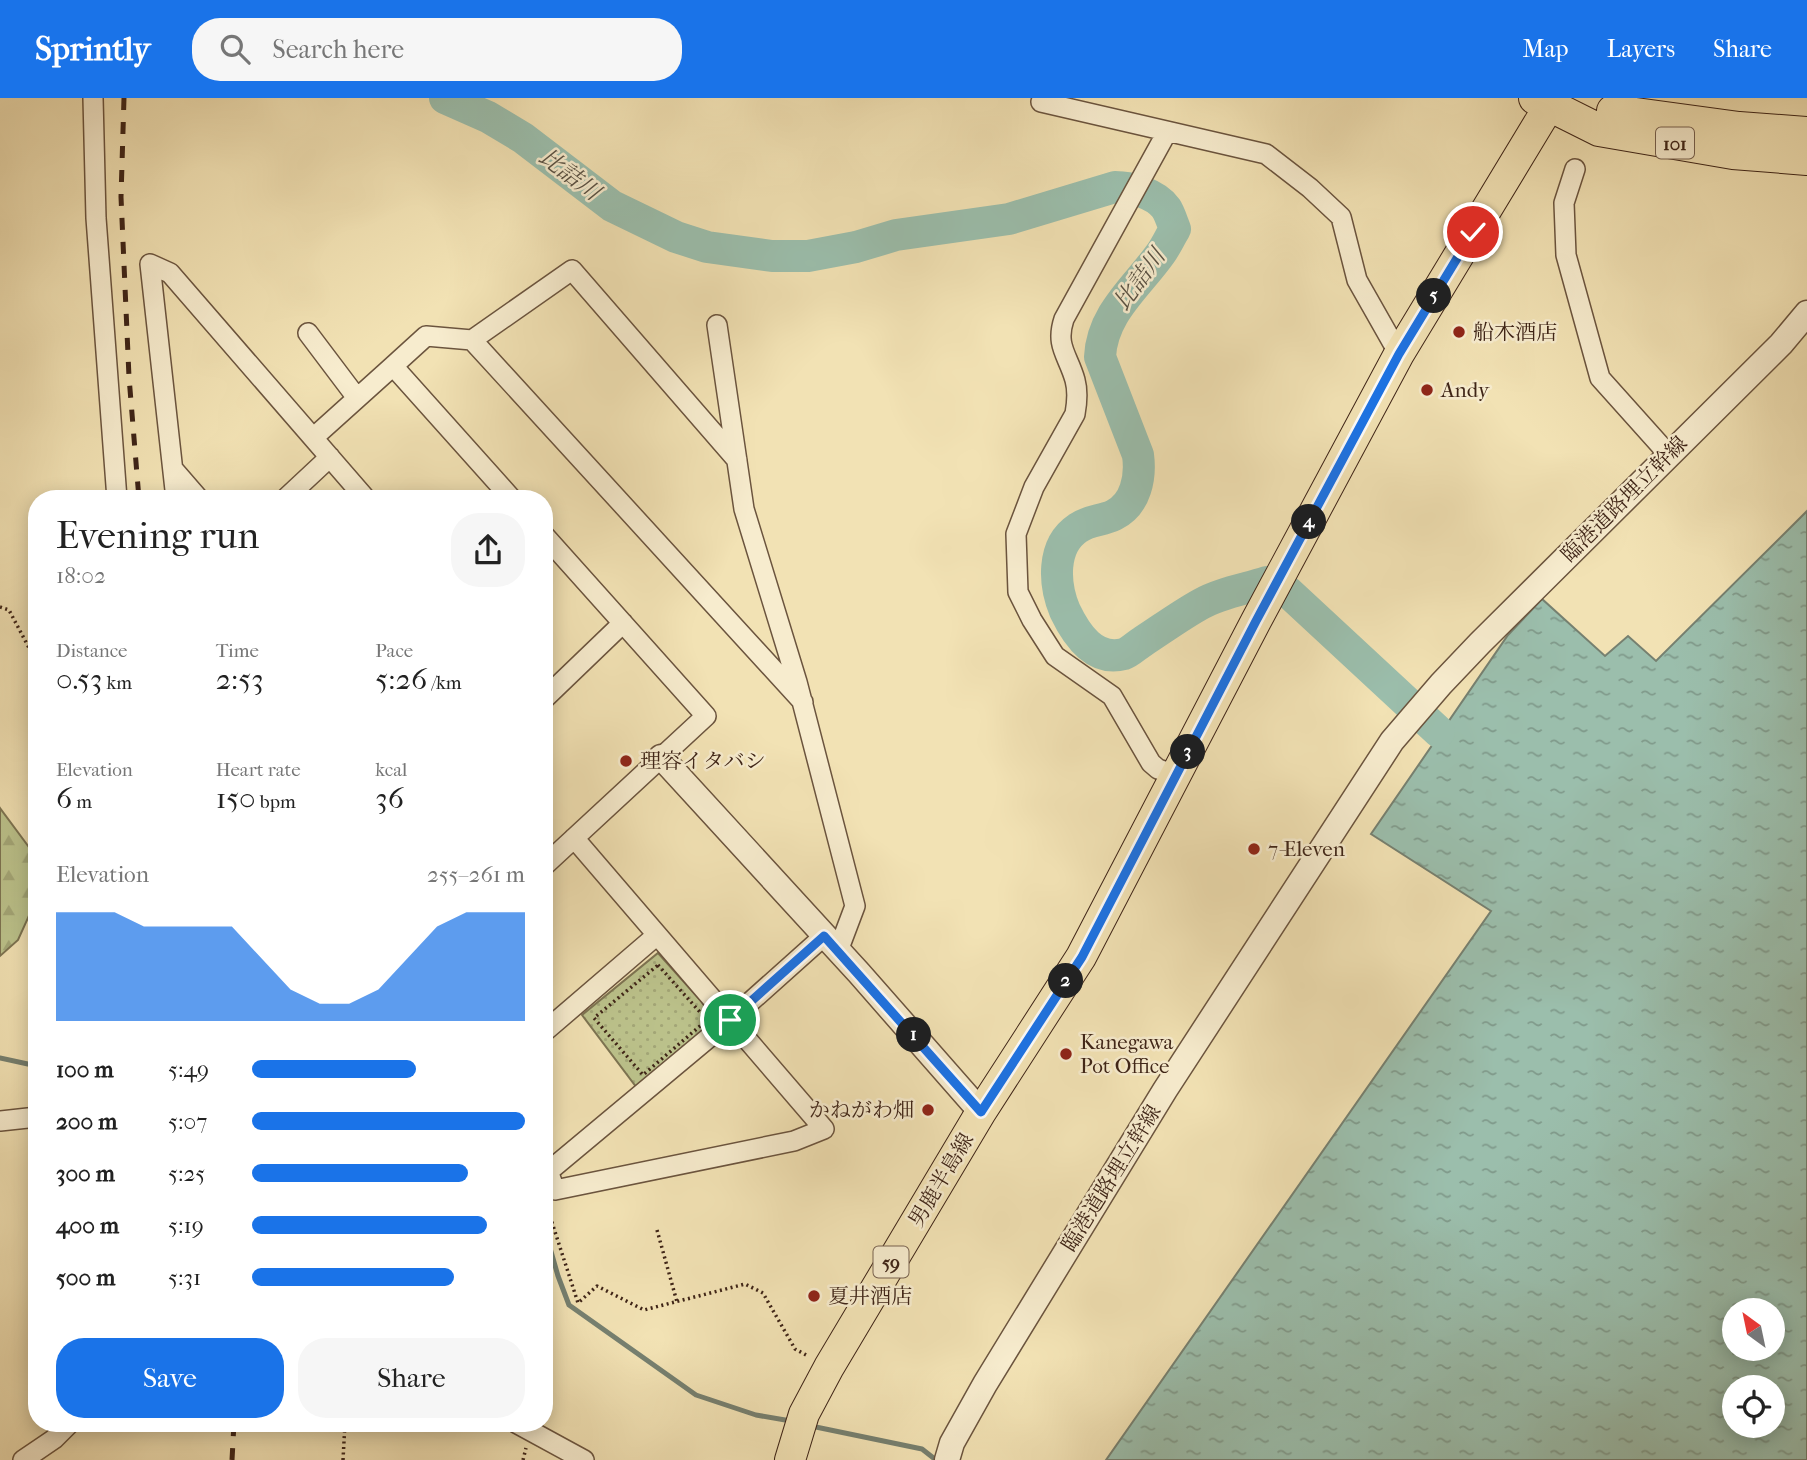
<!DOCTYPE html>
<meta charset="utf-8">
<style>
body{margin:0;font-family:"IM FELL French Canon","Noto Serif JP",serif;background:#f6f6f6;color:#222;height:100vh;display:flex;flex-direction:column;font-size:26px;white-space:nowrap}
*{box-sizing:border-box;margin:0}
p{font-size:23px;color:#767676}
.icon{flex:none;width:38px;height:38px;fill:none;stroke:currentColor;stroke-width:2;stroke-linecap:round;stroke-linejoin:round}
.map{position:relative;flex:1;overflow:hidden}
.sheet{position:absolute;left:28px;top:392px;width:525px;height:942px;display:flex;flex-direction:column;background:#fff;border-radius:28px;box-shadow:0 4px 18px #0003}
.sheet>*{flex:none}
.needle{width:46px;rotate:327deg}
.buttons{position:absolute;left:1722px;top:1200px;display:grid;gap:14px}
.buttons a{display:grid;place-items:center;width:63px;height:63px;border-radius:50%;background:#fff;box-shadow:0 4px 18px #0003;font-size:35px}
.pin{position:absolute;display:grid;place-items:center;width:60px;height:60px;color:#fff;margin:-30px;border:4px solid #fff;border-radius:50%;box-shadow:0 2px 7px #0007}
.km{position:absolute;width:35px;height:35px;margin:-18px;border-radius:50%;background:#222;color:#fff;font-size:19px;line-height:35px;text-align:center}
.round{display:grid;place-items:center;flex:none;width:74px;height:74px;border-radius:28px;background:#f6f6f6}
.overview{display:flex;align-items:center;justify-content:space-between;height:119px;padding:0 28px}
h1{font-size:38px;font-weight:600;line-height:52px}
.stats{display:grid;grid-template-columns:repeat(3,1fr);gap:10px;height:119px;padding:7px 28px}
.stats div{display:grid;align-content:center}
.stats b{font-size:30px;font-weight:600}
.stats small{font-size:19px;font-weight:400}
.stats p{font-size:19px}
.chart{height:196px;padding:14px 28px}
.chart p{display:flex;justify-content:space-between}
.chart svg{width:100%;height:126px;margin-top:7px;fill:#1a73e8;opacity:.7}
.button{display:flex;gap:14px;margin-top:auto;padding:14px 28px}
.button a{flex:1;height:80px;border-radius:28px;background:#1a73e8;color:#fff;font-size:28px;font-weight:600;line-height:80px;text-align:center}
.button a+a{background:#f6f6f6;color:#222}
ul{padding:0 28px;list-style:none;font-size:23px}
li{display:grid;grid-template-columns:112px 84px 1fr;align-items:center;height:52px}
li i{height:18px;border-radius:9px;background:#1a73e8}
header{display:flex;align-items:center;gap:42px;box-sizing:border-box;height:98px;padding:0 35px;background:#1a73e8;color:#fff}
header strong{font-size:33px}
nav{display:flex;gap:38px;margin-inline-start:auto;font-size:24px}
.search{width:490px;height:63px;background:#f6f6f6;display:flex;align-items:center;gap:18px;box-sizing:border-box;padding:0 24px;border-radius:28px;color:#767676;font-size:26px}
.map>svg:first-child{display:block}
</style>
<header>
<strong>Sprintly</strong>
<div class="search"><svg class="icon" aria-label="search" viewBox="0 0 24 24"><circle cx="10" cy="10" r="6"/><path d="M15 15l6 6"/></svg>Search here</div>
<nav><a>Map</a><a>Layers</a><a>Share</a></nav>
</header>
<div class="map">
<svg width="1807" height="1362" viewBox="0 0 1807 1362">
<defs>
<pattern id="grass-dots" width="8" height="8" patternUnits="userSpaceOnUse" patternTransform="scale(1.75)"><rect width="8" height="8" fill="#bcc38c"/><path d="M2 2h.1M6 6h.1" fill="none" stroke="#a3a778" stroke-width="1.8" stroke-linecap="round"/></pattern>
<pattern id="forest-firs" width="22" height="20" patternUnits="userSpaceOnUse" patternTransform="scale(1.75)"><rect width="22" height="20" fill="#bcc38c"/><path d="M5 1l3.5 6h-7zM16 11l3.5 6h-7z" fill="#a3a778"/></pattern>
<pattern id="water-ripples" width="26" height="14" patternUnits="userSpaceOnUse" patternTransform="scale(1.75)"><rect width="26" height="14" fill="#9bbeac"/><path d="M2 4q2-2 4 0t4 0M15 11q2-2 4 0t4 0" fill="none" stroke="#809a8b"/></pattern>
</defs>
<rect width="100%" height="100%" fill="#f2e2b4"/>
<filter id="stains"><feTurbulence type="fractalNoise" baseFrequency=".00286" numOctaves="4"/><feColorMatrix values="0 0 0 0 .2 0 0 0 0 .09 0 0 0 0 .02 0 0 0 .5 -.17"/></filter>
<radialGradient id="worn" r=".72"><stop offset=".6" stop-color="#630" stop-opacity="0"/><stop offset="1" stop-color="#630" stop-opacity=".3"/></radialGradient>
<path fill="url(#grass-dots)" stroke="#7d7452" stroke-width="2" d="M 658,855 L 701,903 L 715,924 L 637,990 L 582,917 Z"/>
<path fill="url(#forest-firs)" stroke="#7d7452" stroke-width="2" d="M 0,710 L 37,760 L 37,800 L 18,842 L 0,858 Z"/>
<path fill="url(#water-ripples)" stroke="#768070" stroke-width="2" fill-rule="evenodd" d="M 1807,413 L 1807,1362 L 1106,1362 L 1491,813 L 1371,736 L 1508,537 L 1542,501 L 1605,558 L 1628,538 L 1656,563 ZM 1734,1213 L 1773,1213 L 1773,1251 L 1734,1251 ZM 1734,1290 L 1773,1290 L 1773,1328 L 1734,1328 Z"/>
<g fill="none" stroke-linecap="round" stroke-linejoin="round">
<path stroke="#768070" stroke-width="5" d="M 0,960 L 37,968
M 544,1129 L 558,1178 L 569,1207 L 696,1297 L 756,1317 L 791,1323
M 811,1328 L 922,1351 L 936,1362"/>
<path stroke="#9bbeac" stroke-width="32" d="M 445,0 L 488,19 L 523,40 L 612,108 L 643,123 L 676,139 L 707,149 L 772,158 L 808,158 L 856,149 L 896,137 L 1009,121 L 1115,89 C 1132,89 1156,96 1166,110 C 1170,116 1172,124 1175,131 C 1170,139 1166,148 1161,155 C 1137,189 1102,215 1100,259 L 1138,357 C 1141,379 1136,406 1114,417 C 1102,423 1089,422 1078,430 C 1051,448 1054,487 1065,513 C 1076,536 1094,564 1124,556 C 1130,554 1137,547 1142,544 C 1162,531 1181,517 1201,506 C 1220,495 1246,491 1267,484 L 1288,494 L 1439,634"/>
<g stroke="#6b543e" stroke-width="22">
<path id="minor" d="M 93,0 L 96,120 L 117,401
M 1041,4 L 1266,56 L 1310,90 L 1341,119 L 1357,182 L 1399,256
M 1167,34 L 1064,221 C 1055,248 1068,257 1075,282 C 1078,293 1077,305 1075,316 L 1034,389 L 1016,436 L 1018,494 L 1032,522 L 1055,558 L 1112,598 L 1151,665 L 1158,671 L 1176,677
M 1575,71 L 1564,105 L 1566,157 L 1600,280 L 1669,357
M 717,227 L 744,411 L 797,584 L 855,808 L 838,853
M 308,235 L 357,300
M 393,268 L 426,238 L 472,242
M 313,340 L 393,268 L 512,401
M 737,362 L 572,172 L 472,242 L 803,604
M 173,371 L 199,401
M 176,401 L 150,166 L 170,175 L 366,401
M 285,401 L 330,359
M 544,437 L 706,618 L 544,768
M 544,601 L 623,525
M 544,934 L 657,837
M 0,1023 L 37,1019
M 544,1062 L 555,1092 L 794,1043 L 824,1031 L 574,740
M 549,1073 L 730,922 L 824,838
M 516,1325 L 584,1362
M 23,1362 L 54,1341 L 70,1325"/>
</g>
<g stroke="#6b543e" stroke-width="27">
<path id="tertiary" d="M 661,659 L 859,875 L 981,1014
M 947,1362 L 952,1345 L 985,1286 L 1165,992 L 1392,643 L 1441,586 L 1480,545 L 1781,246 L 1807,215"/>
</g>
<g stroke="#3e2417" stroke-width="32">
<path id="primary" d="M 790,1362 L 804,1316 L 829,1269 L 981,1014 L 1081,859 L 1256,523 L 1399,256 L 1554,0"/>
</g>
<g stroke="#3e2417" stroke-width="34">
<path id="trunk" d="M 1535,0 L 1599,32 L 1733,55 L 1807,61
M 1613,13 L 1739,30 L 1807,35"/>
</g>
<path stroke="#3e2417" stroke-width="3.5" stroke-dasharray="2 3.5" stroke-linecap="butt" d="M 0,509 L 9,512 L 37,565
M 658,867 L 707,922 L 643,977 L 594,920 Z
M 544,1113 L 548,1112 L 578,1205 L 597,1188 L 644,1212 L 745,1186 L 763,1195 L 795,1251 L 808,1258
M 657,1132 L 677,1204
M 343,1362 L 345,1325
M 523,1362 L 526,1350"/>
<use href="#minor" stroke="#f7ecce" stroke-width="19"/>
<use href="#tertiary" stroke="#f7ecce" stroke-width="24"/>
<use href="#primary" stroke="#f2e2b4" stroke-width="30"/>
<use href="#trunk" stroke="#f2e2b4" stroke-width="32"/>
<path stroke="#3e2417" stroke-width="5" stroke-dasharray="12 12" stroke-linecap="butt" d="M 124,0 L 121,99 L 129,279 L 139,401
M 232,1362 L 234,1325"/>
</g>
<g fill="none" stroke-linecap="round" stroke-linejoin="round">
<g stroke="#fff" stroke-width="14">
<path id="route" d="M 730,922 L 824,838 L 981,1014 L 1082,859 L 1256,523 L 1399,256 L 1473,134"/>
</g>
<use href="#route" stroke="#1a73e8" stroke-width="9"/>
</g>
<g fill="#8f2418" stroke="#f7ecce" stroke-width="2.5">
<circle cx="1459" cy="234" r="7"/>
<circle cx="1427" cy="292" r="7"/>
<circle cx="626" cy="663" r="7"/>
<circle cx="1254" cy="751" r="7"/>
<circle cx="1066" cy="956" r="7"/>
<circle cx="928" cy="1012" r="7"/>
<circle cx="814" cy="1198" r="7"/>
</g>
<g text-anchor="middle" stroke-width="5" stroke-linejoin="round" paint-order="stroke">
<g fill="#f7ecce" stroke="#76604e" stroke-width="2">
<rect x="1656" y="29.5" width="38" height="31" rx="5"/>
<rect x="873.5" y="1148.5" width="35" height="31" rx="5"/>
</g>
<g font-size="19" font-weight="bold" fill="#3e2417">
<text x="1675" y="52">101</text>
<text x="891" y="1171">59</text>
</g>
<g font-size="21" fill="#3e2417" stroke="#f7ecce" text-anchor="start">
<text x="1473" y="241">船木酒店</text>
<text x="1441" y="299">Andy</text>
<text x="640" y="670">理容イタバシ</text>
<text x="1268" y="758">7-Eleven</text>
<text x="1080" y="951">Kanegawa<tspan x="1080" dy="24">Pot Office</tspan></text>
<text x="914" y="1019" text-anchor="end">かねがわ畑</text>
<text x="828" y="1205">夏井酒店</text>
</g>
<g font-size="21" fill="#3e2417" stroke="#f7ecce">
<text transform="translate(1624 401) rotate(-45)" y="7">臨港道路埋立幹線</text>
<text transform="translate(1111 1080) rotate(-58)" y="7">臨港道路埋立幹線</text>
<text transform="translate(941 1082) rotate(-59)" y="7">男鹿半島線</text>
</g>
<g font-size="23" font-style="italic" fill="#5a5244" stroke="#f7ecce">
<text transform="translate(570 76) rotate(37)" y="8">比詰川</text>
<text transform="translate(1139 181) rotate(-54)" y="8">比詰川</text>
</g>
</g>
<rect width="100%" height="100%" filter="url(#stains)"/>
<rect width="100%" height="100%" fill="url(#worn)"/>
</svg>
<div class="buttons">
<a><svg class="needle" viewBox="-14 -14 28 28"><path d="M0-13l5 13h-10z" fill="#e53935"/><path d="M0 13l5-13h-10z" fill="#767676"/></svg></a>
<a><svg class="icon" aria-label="locate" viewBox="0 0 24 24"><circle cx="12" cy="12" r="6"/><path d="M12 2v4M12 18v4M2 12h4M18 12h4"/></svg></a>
</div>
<div class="pin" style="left:730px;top:922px;background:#1e9e55"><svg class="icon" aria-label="arrive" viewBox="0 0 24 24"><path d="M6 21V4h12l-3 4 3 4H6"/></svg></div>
<div class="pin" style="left:1473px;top:134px;background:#d93025"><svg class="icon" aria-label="check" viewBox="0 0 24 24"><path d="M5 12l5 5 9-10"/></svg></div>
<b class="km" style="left:914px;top:937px">1</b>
<b class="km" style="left:1066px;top:883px">2</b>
<b class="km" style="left:1188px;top:654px">3</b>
<b class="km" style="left:1309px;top:424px">4</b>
<b class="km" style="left:1434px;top:198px">5</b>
<section class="sheet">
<div class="overview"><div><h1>Evening run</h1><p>18:02</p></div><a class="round"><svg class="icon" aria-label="share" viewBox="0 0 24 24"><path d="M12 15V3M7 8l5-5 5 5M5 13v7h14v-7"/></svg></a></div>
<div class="stats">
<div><p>Distance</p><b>0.53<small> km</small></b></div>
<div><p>Time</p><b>2:53</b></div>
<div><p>Pace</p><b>5:26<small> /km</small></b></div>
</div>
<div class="stats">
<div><p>Elevation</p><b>6<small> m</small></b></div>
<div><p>Heart rate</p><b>150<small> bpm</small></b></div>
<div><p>kcal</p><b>36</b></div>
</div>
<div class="chart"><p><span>Elevation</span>255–261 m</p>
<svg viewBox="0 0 160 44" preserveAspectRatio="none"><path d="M0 44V6L10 6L20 6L30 11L40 11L50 11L60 11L70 22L80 33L90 38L100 38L110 33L120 22L130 11L140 6L150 6L160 6V44z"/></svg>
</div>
<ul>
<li><b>100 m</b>5:49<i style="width:60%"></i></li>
<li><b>200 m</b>5:07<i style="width:100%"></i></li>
<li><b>300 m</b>5:25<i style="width:79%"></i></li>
<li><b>400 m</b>5:19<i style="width:86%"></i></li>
<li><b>500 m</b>5:31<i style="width:74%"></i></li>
</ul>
<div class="button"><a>Save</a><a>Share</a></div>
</section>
</div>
